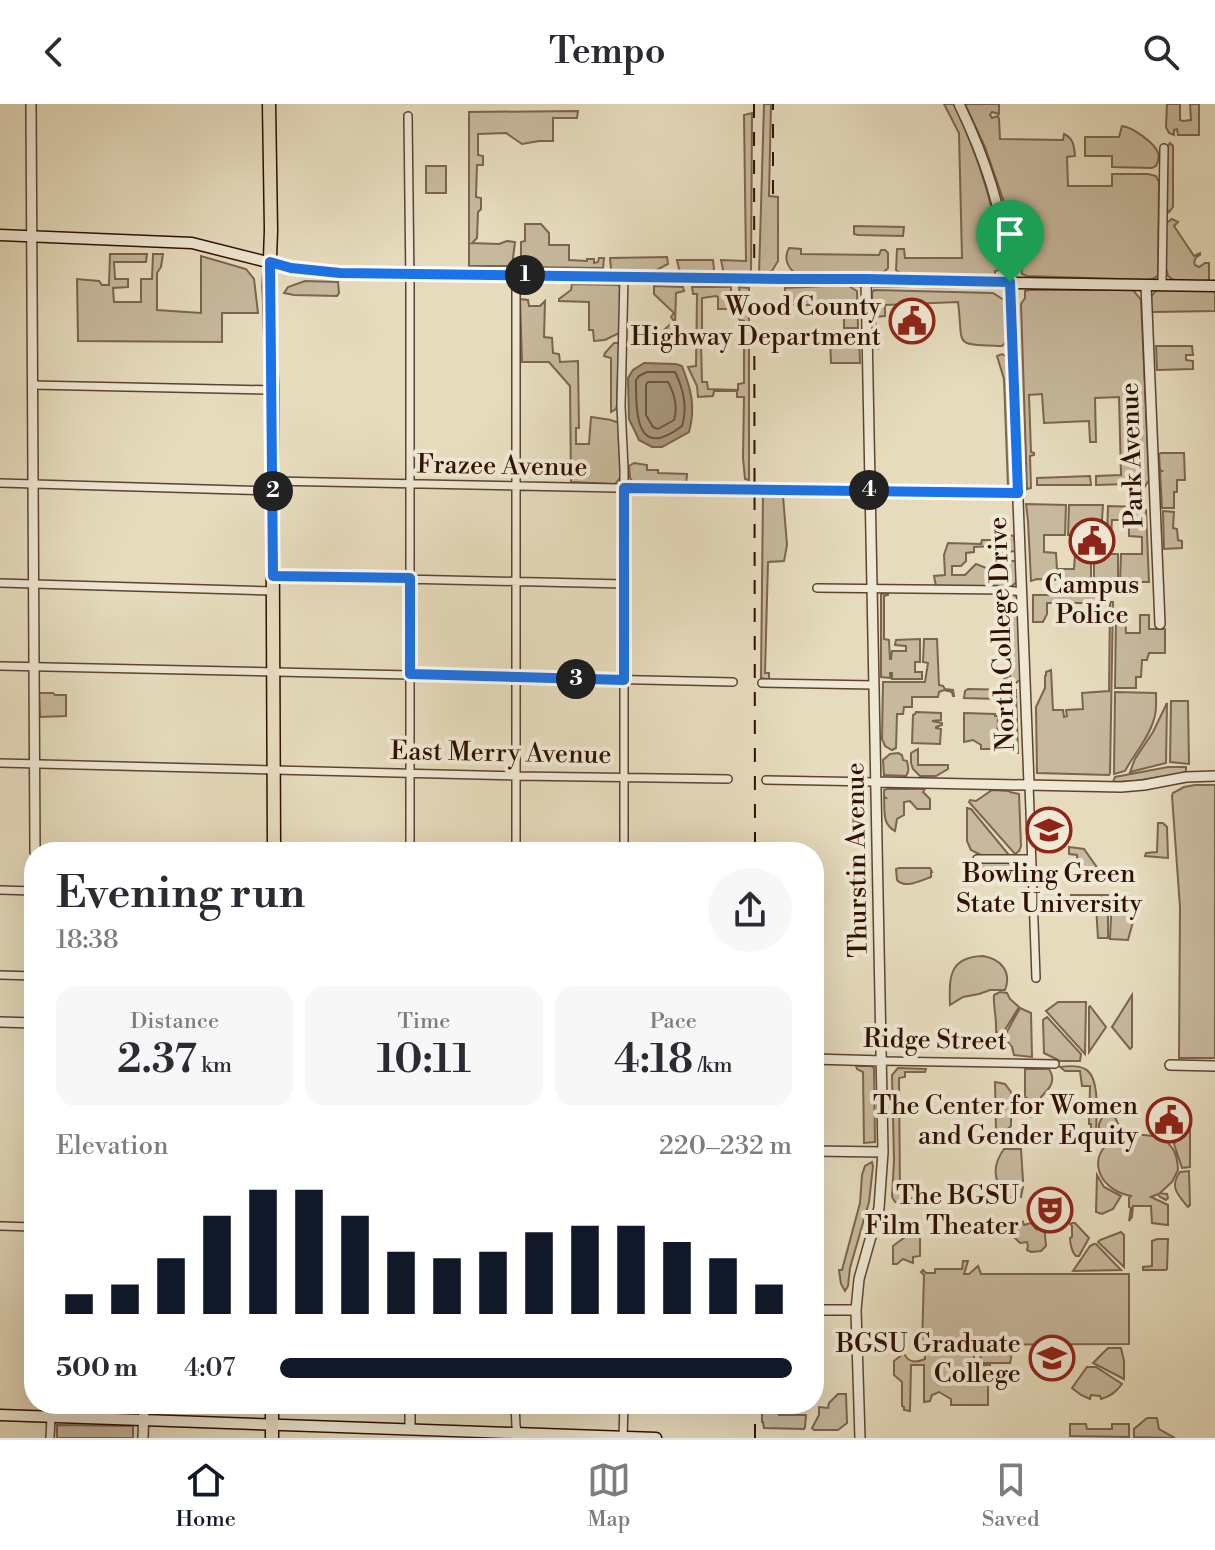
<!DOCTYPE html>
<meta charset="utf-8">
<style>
body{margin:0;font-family:"Libre Bodoni",serif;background:#f7f7f7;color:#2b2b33;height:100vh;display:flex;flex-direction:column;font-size:30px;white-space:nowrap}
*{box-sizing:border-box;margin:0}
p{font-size:26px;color:#7c7c81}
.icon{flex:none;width:44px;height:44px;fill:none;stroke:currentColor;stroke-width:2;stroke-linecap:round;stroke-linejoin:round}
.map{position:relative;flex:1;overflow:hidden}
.side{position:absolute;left:24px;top:738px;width:800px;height:572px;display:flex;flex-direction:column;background:#fff;border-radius:32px;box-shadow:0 8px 32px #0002}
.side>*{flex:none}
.pin{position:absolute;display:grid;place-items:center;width:68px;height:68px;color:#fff;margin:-82px -34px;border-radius:50% 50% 50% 0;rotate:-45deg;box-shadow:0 0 8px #0007}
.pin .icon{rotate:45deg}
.km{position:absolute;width:40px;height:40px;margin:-20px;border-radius:50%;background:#222;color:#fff;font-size:22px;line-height:40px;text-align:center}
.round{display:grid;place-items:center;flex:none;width:84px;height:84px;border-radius:42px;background:#f7f7f7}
.summary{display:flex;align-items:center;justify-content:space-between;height:136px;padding:0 32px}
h1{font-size:44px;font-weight:600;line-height:60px}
.stats{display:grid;grid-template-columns:repeat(3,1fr);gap:12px;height:136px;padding:8px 32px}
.stats div{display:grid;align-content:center;border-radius:20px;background:#f7f7f7;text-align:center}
.stats b{font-size:40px;font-weight:600}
.stats small{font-size:22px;font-weight:400}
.stats p{font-size:22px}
.chart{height:224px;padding:16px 32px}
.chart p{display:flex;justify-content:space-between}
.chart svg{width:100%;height:144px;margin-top:8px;stroke:#111827;stroke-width:6}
ul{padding:0 32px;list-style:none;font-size:26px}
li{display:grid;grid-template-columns:128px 96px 1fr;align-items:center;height:60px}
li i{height:20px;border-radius:10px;background:#111827}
header{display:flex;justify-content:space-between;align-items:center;height:104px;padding:0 32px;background:#fff;font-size:36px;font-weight:600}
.tabs{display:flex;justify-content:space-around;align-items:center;height:112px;border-top:2px solid #e1e1e2;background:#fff;font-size:22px;color:#7c7c81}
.tabs a{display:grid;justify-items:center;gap:4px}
.tabs .active{color:#111827}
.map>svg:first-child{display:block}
</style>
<header><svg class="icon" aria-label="back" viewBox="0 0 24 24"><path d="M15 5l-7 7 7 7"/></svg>Tempo<svg class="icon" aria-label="search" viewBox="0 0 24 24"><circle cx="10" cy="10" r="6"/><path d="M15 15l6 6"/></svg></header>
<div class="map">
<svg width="1215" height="1334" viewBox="0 0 1215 1334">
<rect width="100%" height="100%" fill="#e6dcbd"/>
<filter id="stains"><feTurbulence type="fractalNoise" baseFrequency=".0025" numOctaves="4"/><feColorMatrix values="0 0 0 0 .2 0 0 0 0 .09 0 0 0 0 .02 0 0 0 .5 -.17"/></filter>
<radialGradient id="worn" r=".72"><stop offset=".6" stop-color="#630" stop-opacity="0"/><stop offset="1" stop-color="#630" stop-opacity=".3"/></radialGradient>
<path fill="#c7b99d" stroke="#7c644e" stroke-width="2" d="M 764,0 L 771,0 L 769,92 L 778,93 L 778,157 L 772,167 L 759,171 Z
M 944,0 L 954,0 C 973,40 985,74 995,117 C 999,133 1004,150 1000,166 L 995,167 L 995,172 L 989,173 L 903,171 L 896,166 L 897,145 L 904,145 L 905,154 L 962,154 L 959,29 Z
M 965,0 L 999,0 L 999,10 L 992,8 L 990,11 L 992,14 L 998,12 L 999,15 L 1000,35 L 1063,36 L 1064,30 C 1074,35 1074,42 1075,52 L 1067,53 L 1068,82 L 1112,82 L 1112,70 L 1148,70 L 1156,72 L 1159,78 L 1158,171 L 1155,174 L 1149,176 L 1027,172 L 1022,170 L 1021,163 L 1015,163 L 1005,101 L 985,43 Z
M 1167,0 L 1180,0 L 1180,16 L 1183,17 L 1191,16 L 1190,0 L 1199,0 L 1199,31 L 1178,31 L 1177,25 L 1174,26 L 1174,31 L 1169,29 L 1166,23 Z
M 578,7 L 577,14 L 553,14 L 553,37 L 539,37 L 522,40 L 506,29 L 478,30 L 478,51 L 483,52 L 483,61 L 477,61 L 476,93 L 481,94 L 481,105 L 478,108 L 477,134 L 472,139 L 499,140 L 507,137 L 515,138 L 512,162 L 469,162 L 469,8 Z
M 752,9 L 751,172 L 724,170 L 721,156 L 746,157 L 744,11 Z
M 1122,22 C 1132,23 1155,39 1158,49 C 1160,54 1158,57 1156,62 L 1152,64 L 1112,63 L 1112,52 L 1085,52 L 1085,33 L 1119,33 Z
M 1170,39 L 1173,42 L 1173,103 L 1169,108 L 1166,104 L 1167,43 Z
M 426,62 L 446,62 L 446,89 L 426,89 Z
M 1172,115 L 1178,118 L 1174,122 L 1194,152 L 1200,149 L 1200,151 C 1196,152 1193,157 1195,161 L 1199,163 L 1205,159 L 1209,159 L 1209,177 L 1175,177 L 1168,172 L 1166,164 L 1165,120 Z
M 525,120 L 541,120 L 549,129 L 549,141 L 569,141 L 569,156 L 587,157 L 587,155 L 594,155 L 594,159 L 598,158 L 599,154 L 604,154 L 603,164 L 521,163 L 521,138 L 525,137 Z
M 854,122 L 904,123 L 903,132 L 858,131 L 854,130 Z
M 789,144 L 801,145 L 801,150 L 879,151 L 881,146 L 885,146 L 888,149 L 888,164 L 881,171 L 799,171 C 788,166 783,155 789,144 Z
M 110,150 L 147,150 L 146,158 L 114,158 L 115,175 L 128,175 L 128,183 L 113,184 L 114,198 L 141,198 L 141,175 L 152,175 L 153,150 L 163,150 L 161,163 L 157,169 L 157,206 L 201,209 L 201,152 L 246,165 L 254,175 L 258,209 L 222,209 L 222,238 L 78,237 L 77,175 L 99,177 L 102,181 L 109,181 Z
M 667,153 L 668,160 L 653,168 L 615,169 L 611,165 L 610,154 Z
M 677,156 L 713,156 L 714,165 L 711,170 L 683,170 L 679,165 Z
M 305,177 L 338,178 L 339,189 L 337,192 L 294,191 L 284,189 L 288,183 Z
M 572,180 L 618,181 L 621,185 L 619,229 L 605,236 L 594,237 L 593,226 L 589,226 L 589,198 L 559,197 L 559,195 L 571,186 Z
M 847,181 L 857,187 L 858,224 L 844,224 L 844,210 L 838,211 L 838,205 L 835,205 L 834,201 L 785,201 L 785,184 Z
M 654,182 L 683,183 L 684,187 L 676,189 L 675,222 L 667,230 L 664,226 L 674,217 L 671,213 L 674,209 L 654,190 Z
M 692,183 L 731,183 L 731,205 L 718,205 L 718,193 L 716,192 L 702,194 L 702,230 L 707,231 L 707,239 L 701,239 L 702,278 L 707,278 L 708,285 L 738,286 L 738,280 L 744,279 L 744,217 L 740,216 L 738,213 L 744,210 L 744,193 L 740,192 L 739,183 L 749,184 L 749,376 L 745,375 L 743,354 L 744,293 L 737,293 L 737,287 L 714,287 L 713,292 L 698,293 L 697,282 L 688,263 L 696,262 L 697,190 L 693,190 Z
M 1159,185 L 1215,187 L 1215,207 L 1153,208 L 1150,207 C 1150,196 1149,191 1159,185 Z
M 874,186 L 993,189 L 1004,196 L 1006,238 L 1002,242 C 951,240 964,243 958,198 L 885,201 L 885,212 L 876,213 L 875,231 L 878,244 L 873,242 L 872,189 Z
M 1029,186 L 1133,186 L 1141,196 L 1149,376 L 1144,384 L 1133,387 L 1128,380 L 1096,381 L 1096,372 L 1121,371 L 1119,293 L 1095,294 L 1096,338 L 1090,338 L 1089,317 L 1044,319 L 1042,290 L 1029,291 L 1031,348 L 1034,349 L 1034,351 L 1030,352 L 1031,384 L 1027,385 L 1021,200 L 1025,194 L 1025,187 Z
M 520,195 L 528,196 L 529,202 L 540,202 L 545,197 L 544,233 L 552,234 L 553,249 L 559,250 L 560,258 L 578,257 L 579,324 L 576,324 L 576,340 L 589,340 L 591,313 L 611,316 L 619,319 L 621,373 L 615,380 L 571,378 L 570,282 L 549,258 L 522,258 Z
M 830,232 L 859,232 L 860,259 L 831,259 Z
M 614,239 L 619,239 L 617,301 L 616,305 L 611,308 L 611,254 L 604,252 L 605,249 Z
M 1156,242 L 1192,242 L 1193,251 L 1186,251 L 1186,256 L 1193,257 L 1193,265 L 1157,266 Z
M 1002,250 L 1007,253 L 1012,302 L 1014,379 L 1012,385 L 1008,386 L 942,385 L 937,382 L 1008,383 L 1004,275 L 997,252 Z
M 1161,349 L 1184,349 L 1185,376 L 1177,376 L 1177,388 L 1174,388 L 1174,404 L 1162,404 L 1160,368 L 1162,367 L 1160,366 L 1159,350 Z
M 634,359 L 647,361 L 647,366 L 658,366 L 658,369 L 687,370 L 686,381 L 634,379 L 630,374 L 629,362 Z
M 1090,372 L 1091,381 L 1037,381 L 1037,374 Z
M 763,390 L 779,390 L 783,392 L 787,441 L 784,457 L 768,458 L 765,569 L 769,569 L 769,576 L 761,574 Z
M 1026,400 L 1066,401 L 1065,431 L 1044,431 L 1044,448 L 1056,449 L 1057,465 L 1074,465 L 1075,450 L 1082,449 L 1083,457 L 1091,457 L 1091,478 L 1089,476 L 1088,477 L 1037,475 L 1031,477 L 1028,417 Z
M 1069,401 L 1103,401 L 1102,416 L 1099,416 L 1099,426 L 1084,425 L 1083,431 L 1068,431 Z
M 1108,402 L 1141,403 L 1146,406 L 1149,478 L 1120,478 L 1121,450 L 1142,450 L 1142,433 L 1129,432 L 1129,416 L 1112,416 L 1111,431 L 1107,432 Z
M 1163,407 L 1174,408 L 1173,424 L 1177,425 L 1178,436 L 1182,437 L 1182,444 L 1164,445 Z
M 1000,430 L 1014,432 L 1016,447 L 995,449 L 994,442 L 974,443 L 974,448 L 966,449 L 966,457 L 961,462 L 952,462 L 952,471 L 965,471 L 976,460 L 986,464 L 1004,464 L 1005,457 L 1017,457 L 1018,477 L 1012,482 L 936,482 L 934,472 L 945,471 L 944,451 L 948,439 L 981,440 L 982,436 L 1000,436 Z
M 1103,450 L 1118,450 L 1118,477 L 1094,477 L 1094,457 L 1102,457 Z
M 888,489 L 888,491 L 884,492 L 884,535 L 889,536 L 890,555 L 891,555 L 892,547 L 906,547 L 906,542 L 895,541 L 896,536 L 920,535 L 920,558 L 915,558 L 915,568 L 922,568 L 922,575 L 892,575 L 892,569 L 890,569 L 890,574 L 881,573 L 881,490 Z
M 1007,491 L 1015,491 L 1019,495 L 1022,574 L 1016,579 L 1006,578 L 1004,574 L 1010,573 Z
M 1033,491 L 1101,491 L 1102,495 L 1100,499 L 1047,499 L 1047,510 L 1043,518 L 1033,518 Z
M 1110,498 L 1113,498 L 1110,669 L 1109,671 L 1037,669 L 1036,603 L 1045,584 L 1045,572 L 1046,571 L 1046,568 L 1051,566 L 1053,606 L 1063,606 L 1064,613 L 1067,612 L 1066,606 L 1083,605 L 1082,589 L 1109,587 Z
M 1140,511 L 1149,511 L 1149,525 L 1165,525 L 1165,549 L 1149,549 L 1147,556 L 1142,556 L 1141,573 L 1136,573 L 1136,584 L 1115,584 L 1116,514 L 1125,513 L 1126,529 L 1140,529 Z
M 924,535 L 937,535 L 939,581 L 943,582 L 945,585 L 953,586 L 954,592 L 953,592 L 952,588 L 944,586 L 939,588 L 938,593 L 912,593 L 912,603 L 904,603 L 903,610 L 897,610 L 896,644 L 892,646 L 885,642 L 882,635 L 883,578 L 925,578 L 928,559 L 923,558 Z
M 968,585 L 1016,586 L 1018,649 L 1014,649 L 1013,646 L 1013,612 L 1007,612 L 1006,605 L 998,604 L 998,595 L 964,594 L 965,587 Z
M 1115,588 L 1156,589 C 1156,597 1157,607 1154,615 C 1149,634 1134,650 1125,667 L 1114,670 Z
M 39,589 L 53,589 L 55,591 L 66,591 L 66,612 L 40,613 Z
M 1171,597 L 1188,597 L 1189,660 L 1170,658 Z
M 1167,599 L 1166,659 L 1130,668 L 1135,655 L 1153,628 Z
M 916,608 L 941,609 L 941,616 L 932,617 L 942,619 L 942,621 L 936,623 L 936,624 L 941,625 L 940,640 L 912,639 L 913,611 L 915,610 Z
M 964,609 L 995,610 L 995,612 L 998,612 L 997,645 L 981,645 L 981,641 L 973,636 L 964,638 Z
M 918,645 L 918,661 L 948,661 L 948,665 L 936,672 L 920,672 L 913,665 L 911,659 L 911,649 Z
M 898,649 L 902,651 L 903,656 L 907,657 C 908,663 910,666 906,672 L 884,671 L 883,656 L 890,650 Z
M 1168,663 L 1186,663 L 1186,669 L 1135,677 L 1113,678 L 1115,673 Z
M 1195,681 L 1215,681 L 1215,954 L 1179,954 L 1180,803 L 1172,692 L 1173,689 L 1184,683 Z
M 887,685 L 925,685 L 923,688 L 930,695 L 930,705 L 917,705 L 910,697 L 904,698 L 904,711 L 897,715 L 895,727 C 882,720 885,708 884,694 L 886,694 L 884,692 L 884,686 Z
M 992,686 L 1009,687 L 1010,688 L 1019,690 L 1021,742 L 1019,747 L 1015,750 L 969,698 L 970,696 L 976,697 Z
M 967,704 L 971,705 L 1009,751 L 981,751 L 971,746 L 967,737 Z
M 1158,719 L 1163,719 L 1167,723 L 1168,754 L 1145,752 L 1146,749 L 1157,748 Z
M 1069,743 L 1084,745 L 1103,772 L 1078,771 L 1077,751 L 1069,750 Z
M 971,758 L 1006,758 L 1011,760 L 1014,764 L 1010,767 L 980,768 L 979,772 L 967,772 L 968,762 Z
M 899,764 L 930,764 L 932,768 L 931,768 L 931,773 C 920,777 905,785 897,776 L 896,765 Z
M 1071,791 L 1108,791 L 1108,834 L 1098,834 L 1096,802 L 1071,801 Z
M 1112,792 L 1129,792 L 1129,814 L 1134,814 L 1128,836 L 1110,835 Z
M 983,852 C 1001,855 1012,868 1005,886 L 990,886 L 979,890 L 963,893 L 950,901 C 949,873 949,853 983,852 Z
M 1000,888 L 1007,889 L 1010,895 L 1019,903 L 1003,929 L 996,928 C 997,915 993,902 994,891 Z
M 1132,891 L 1132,943 L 1130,945 L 1112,923 Z
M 1058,898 L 1086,898 L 1085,950 L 1046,907 Z
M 1090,902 L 1106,923 L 1089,948 L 1089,903 Z
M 1020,904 L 1031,909 L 1032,953 L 1014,951 L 1012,943 L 1004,933 Z
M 1047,913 L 1081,950 L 1080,957 L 1060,957 L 1044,949 L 1043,916 Z
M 856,962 L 871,962 L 874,964 L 875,1038 L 864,1039 L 863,968 L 857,965 Z
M 1060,963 C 1067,962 1078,961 1085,965 C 1101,973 1096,1015 1096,1031 L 1091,1031 L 1091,1020 L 1089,1020 L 1090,982 L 1082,982 L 1080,967 L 1065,967 Z
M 898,964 L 926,965 L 925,968 L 905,968 L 905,973 L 899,974 L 900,1087 L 906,1087 L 907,1094 L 933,1095 L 934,1089 L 943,1097 L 941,1101 L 902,1100 L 895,1098 L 892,1093 L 894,1056 L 892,971 Z
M 1025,965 L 1049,965 C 1057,977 1049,985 1041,993 L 1043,1008 L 1036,1008 L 1036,1013 L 1025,1012 L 1025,1001 L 1028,1000 L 1027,994 L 1025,993 Z
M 995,978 L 1005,980 L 1011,988 L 1011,1022 L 1005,1027 L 996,1029 Z
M 1108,1004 L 1113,1009 L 1122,1028 L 1113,1032 L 1099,1031 L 1099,1020 L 1106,1005 Z
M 1190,1022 L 1190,1063 L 1182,1064 L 1174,1040 L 1186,1023 Z
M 1123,1031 C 1152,1030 1177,1030 1178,1066 L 1172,1078 L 1160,1089 L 1167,1090 L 1168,1094 L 1166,1096 L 1160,1093 L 1158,1090 L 1151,1093 L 1168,1101 L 1168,1121 L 1152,1119 L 1151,1102 L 1133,1102 L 1132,1113 L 1129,1117 L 1131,1104 L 1129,1103 L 1129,1094 L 1131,1092 C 1094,1085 1084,1045 1123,1031 Z
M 1004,1045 L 1021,1045 L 1023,1077 L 1021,1078 L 1021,1082 L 1023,1083 L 1021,1093 L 1003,1093 C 995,1074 991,1063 1004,1045 Z
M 872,1058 L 873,1062 L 869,1098 L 850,1164 L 848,1182 L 845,1187 L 841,1180 L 839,1166 L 842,1166 L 860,1099 L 862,1071 L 865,1062 Z
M 1189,1067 L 1190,1101 L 1188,1103 C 1178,1091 1169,1083 1180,1068 Z
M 1097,1071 L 1104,1083 L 1121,1092 L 1113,1105 L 1102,1110 L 1096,1108 Z
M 1036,1116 L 1044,1116 L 1046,1118 L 1044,1121 L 1046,1142 L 1041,1147 L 1031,1148 L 1027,1146 L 1028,1142 L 1027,1138 L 1020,1139 L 1013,1132 L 1023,1118 L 1024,1121 L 1031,1119 L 1037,1126 L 1033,1119 L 1037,1118 Z
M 1072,1119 L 1075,1119 L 1089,1134 L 1079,1152 L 1076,1152 C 1072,1149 1070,1139 1070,1134 L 1072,1133 L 1072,1122 L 1070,1120 Z
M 920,1122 L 920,1152 L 913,1153 L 913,1159 L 903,1155 L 897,1160 L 893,1160 L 893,1142 Z
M 1121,1128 L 1124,1131 L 1124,1163 L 1098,1138 L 1100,1136 Z
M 1157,1135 L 1168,1135 L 1167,1165 L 1166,1166 L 1143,1166 L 1143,1163 L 1152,1162 L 1152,1137 Z
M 1094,1140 L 1096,1140 L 1121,1166 L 1073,1167 L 1090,1142 Z
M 963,1157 L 968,1157 L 964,1170 L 969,1170 L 978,1162 L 981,1170 L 1129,1170 L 1129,1240 L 943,1241 L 974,1243 L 974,1261 L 990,1261 L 990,1268 L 988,1269 L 988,1301 L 951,1301 L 951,1295 L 939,1288 L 932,1291 L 930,1297 L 924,1298 L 924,1261 L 911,1261 L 910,1307 L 904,1306 L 904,1303 L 902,1302 L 902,1278 L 894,1271 L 894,1257 L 904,1249 C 908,1259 916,1259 925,1255 L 925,1246 L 929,1242 L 922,1241 L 924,1171 L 921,1168 L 923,1166 L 926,1169 L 935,1169 L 935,1165 L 962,1165 Z
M 980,1244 L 1013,1244 L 1010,1259 L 981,1259 Z
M 1108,1244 L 1121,1244 L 1124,1257 L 1124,1275 L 1093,1259 Z
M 1087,1263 L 1096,1263 L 1122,1280 C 1116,1288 1111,1292 1101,1295 L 1100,1292 L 1091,1291 L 1090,1295 L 1081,1291 L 1072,1284 Z
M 838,1290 L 846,1290 L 847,1319 L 838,1326 L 814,1326 L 812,1324 L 819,1311 L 819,1303 L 828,1304 L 829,1299 Z
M 762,1300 L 778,1300 L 779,1311 L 806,1311 L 805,1323 L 804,1325 L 764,1324 L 763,1318 L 762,1318 Z
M 1147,1314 L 1157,1314 L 1159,1325 L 1175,1334 L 1134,1333 L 1134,1325 Z
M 1070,1320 L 1086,1320 L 1087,1325 L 1112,1325 L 1112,1320 L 1129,1320 L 1129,1333 L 1070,1332 Z
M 57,1321 L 133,1322 L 133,1334 L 57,1334 Z"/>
<path fill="#a8977d" stroke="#78614b" stroke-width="2" d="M 644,259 L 676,260 L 682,262 C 691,285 696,303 689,328 L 662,343 L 652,343 L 639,336 L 629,315 L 628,274 L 633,266 Z"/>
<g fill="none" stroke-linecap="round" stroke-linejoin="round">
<path stroke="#6c543e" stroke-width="2" d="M 647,268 L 675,268 C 684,286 688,303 682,322 C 636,357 636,310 636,276 L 639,272 Z
M 648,278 L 668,278 C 674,289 678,303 674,316 L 658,325 L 653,323 L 646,311 L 646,281 Z"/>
<g stroke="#5e432f" stroke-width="10">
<path id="minor" d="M 408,12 L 410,180 L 410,748
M 1162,181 L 1164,44
M 32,281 L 272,286
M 272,377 L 666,385 L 1018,389
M 0,379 L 273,387
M 273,472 L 624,480
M 0,479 L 273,487
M 817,484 L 1007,486 L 1021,488
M 0,562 L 733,578
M 762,579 L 874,581
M 0,659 L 517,672 L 728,675
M 766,676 L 876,678
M 1029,680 L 1036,874
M 516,748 L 516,171
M 624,748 L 624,365 L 621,302 L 624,173
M 977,755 L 1031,755
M 0,786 L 34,787
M 0,871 L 34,872
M 882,957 L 1055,960
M 0,1122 L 34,1123
M 515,1300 L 516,1322 L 519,1333
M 50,1334 L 51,1314
M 623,1334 L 624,1300"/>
</g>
<g stroke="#5e432f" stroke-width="12">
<path id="tertiary" d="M 31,0 L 35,748
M 959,0 C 986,56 1001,103 1009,164 L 1029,680
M 1146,181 L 1160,520
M 876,678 L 1121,683 L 1144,681 L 1186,673 L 1215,672
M 0,918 L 34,919
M 814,955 L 882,957
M 1170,961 L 1215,962
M 814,1047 L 883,1048
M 814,1206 L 856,1206
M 410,1300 L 410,1325
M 143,1334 L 144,1300
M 860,1334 L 856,1206 L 859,1175 L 879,1104 L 883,1048 L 866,175"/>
</g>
<g stroke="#301000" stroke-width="13">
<path id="secondary" d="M 0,131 L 192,139 L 291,164 L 340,169 C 632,171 924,176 1215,182
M 0,1311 L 656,1334"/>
</g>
<g stroke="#301000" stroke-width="15">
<path id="primary" d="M 269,0 L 271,126 L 269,182 L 272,286 L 274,748
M 272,1334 L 272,1300"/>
</g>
<use href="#minor" stroke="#efe8d4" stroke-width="7"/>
<use href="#tertiary" stroke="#efe8d4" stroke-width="9"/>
<use href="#secondary" stroke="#efe8d4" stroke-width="10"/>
<use href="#primary" stroke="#e6dcbd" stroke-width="12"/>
<path stroke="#301000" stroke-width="2" stroke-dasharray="14 14" stroke-linecap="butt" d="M 754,0 L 755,748
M 773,90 L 773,0
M 755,1334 L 755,1300"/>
</g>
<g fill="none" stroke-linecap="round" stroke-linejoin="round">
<g stroke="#fff" stroke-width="16">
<path id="route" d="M 270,158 L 291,164 L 340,169 L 782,175 L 866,175 L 1010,178 L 1018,389 L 624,384 L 624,576 L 410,570 L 410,474 L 273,472 Z"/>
</g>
<use href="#route" stroke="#1a73e8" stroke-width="10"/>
</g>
<defs>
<g id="civic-ring" transform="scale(2.3)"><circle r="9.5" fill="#efe8d4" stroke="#8f2418" stroke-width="1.5"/><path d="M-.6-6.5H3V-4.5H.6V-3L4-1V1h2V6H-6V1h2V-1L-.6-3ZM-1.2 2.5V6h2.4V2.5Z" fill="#8f2418"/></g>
<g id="university-ring" transform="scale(2.3)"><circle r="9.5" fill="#efe8d4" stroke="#8f2418" stroke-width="1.5"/><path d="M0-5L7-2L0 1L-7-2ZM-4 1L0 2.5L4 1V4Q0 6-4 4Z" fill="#8f2418"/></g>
<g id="theatre-ring" transform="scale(2.3)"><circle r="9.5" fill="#efe8d4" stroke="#8f2418" stroke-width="1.5"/><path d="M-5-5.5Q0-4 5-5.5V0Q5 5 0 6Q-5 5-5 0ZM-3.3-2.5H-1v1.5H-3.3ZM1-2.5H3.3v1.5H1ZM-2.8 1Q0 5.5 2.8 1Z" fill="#8f2418"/></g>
</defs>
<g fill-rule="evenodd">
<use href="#civic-ring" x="912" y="217"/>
<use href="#civic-ring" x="1092" y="437"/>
<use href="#university-ring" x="1049" y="726"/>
<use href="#civic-ring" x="1169" y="1016"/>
<use href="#theatre-ring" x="1050" y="1106"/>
<use href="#university-ring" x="1052" y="1254"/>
</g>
<g text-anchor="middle" stroke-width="8" stroke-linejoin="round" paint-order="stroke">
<g font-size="26" fill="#301000" stroke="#efe8d4" text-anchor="end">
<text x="881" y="211">Wood County<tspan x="881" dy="30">Highway Department</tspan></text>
<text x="1092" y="489" text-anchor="middle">Campus<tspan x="1092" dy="30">Police</tspan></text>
<text x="1049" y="778" text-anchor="middle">Bowling Green<tspan x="1049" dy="30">State University</tspan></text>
<text x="1138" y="1010">The Center for Women<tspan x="1138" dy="30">and Gender Equity</tspan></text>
<text x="1019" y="1100">The BGSU<tspan x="1019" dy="30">Film Theater</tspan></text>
<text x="1021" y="1248">BGSU Graduate<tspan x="1021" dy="30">College</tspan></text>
</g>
<g font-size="26" fill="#301000" stroke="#efe8d4">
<text transform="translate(1131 351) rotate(-92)" y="9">Park Avenue</text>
<text transform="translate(502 361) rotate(1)" y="9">Frazee Avenue</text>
<text transform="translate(1001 530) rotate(-92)" y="9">North College Drive</text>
<text transform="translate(501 648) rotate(1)" y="9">East Merry Avenue</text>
<text transform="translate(856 756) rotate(-91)" y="9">Thurstin Avenue</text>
<text transform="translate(935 935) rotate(1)" y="9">Ridge Street</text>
</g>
</g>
<rect width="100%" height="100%" filter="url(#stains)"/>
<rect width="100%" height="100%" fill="url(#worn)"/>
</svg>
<div class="pin" style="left:1010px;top:178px;background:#1e9e55"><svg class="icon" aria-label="arrive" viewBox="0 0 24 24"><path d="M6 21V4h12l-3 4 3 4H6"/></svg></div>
<b class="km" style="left:525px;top:171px">1</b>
<b class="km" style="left:273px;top:387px">2</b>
<b class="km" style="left:576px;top:575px">3</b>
<b class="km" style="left:869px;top:386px">4</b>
<section class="side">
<div class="summary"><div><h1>Evening run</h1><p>18:38</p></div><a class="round"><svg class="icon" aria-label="share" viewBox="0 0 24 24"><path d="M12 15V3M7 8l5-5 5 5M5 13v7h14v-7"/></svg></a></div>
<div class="stats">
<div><p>Distance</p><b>2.37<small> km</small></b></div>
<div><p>Time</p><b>10:11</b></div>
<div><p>Pace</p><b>4:18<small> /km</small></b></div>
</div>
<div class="chart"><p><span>Elevation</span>220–232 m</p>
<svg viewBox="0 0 160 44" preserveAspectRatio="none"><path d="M5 44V38M15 44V35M25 44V27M35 44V14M45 44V6M55 44V6M65 44V14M75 44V25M85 44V27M95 44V25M105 44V19M115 44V17M125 44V17M135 44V22M145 44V27M155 44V35"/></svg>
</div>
<ul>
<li><b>500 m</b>4:07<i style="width:100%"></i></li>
</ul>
</section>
</div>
<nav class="tabs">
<a class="active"><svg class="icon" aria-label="home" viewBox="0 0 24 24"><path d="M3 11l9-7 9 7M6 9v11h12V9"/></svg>Home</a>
<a><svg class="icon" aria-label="map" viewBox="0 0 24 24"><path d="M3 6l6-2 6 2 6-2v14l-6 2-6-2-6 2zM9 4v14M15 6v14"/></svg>Map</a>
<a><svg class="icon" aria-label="saved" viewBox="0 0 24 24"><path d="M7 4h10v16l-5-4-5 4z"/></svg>Saved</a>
</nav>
